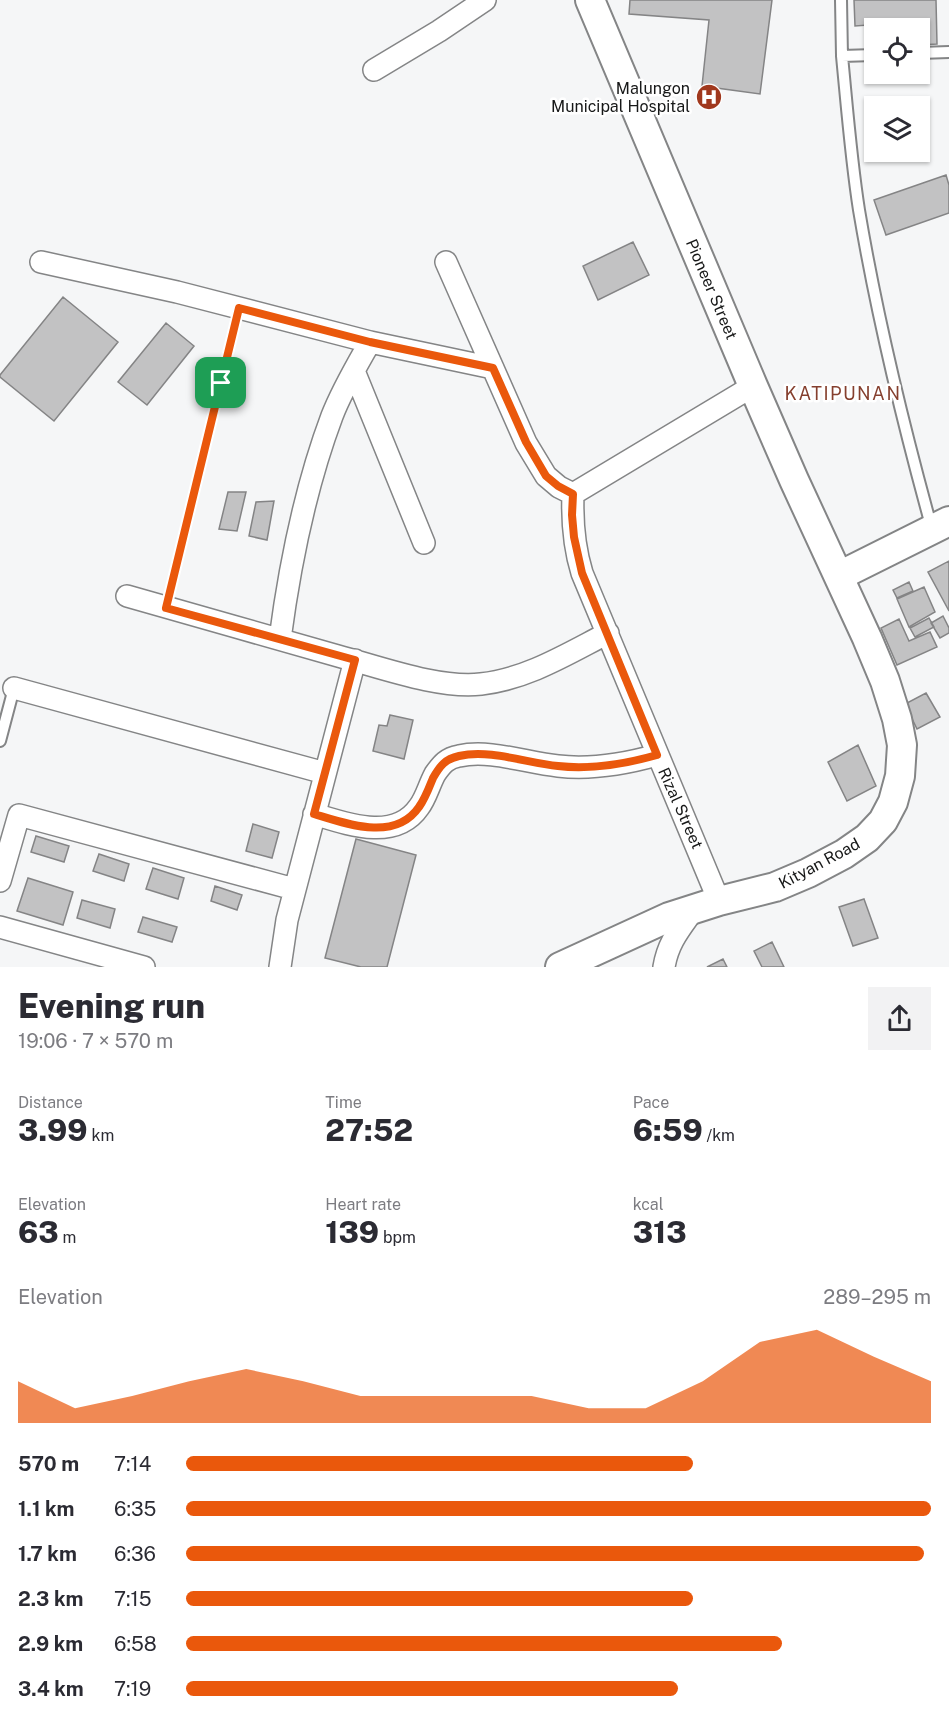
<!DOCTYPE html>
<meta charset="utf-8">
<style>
body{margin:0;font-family:"Public Sans",sans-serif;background:#f2f2f3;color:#2b2b33;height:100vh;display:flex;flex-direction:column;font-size:22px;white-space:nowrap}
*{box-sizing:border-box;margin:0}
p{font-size:20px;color:#7c7c81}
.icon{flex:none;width:33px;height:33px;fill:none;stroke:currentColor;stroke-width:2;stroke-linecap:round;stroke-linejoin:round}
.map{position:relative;height:967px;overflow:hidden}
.drawer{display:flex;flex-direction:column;background:#fff;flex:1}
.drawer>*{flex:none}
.controls{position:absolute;left:864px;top:18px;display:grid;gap:12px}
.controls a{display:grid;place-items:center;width:66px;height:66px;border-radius:0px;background:#fff;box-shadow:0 2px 4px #0004;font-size:30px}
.pin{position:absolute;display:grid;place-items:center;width:51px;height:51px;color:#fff;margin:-26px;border-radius:12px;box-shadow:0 3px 9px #0006}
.round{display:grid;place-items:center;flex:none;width:63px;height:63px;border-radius:0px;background:#f2f2f3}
.head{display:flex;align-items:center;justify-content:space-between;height:102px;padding:0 18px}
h1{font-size:33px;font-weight:800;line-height:45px}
.metrics{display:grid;grid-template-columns:repeat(3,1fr);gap:9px;height:102px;padding:6px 18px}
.metrics div{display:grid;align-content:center}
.metrics b{font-size:30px;font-weight:800}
.metrics small{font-size:16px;font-weight:400}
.metrics p{font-size:16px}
.chart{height:168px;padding:12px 18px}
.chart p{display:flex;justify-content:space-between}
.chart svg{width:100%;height:108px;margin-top:6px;fill:#ea580c;opacity:.7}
ul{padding:0 18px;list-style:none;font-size:20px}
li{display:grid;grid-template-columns:96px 72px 1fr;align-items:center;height:45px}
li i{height:15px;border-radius:8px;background:#ea580c}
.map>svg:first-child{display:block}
</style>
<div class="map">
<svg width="949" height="967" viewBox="0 0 949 967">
<rect width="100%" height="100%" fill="#f5f6f7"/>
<path fill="#c2c2c3" stroke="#848485" stroke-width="1.5" d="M 630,0 L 772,0 L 760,94 L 702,86 L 709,20 L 629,14 Z
M 854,0 L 936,0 L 937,44 L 920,45 L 920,28 L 874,28 L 874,46 L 869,46 L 868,25 L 855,26 Z
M 946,175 L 949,185 L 949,213 L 886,235 L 874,200 Z
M 633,242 L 649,275 L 598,300 L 583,266 Z
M 63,297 L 118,342 L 54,421 L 0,377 L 0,375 Z
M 166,323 L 194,346 L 147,405 L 118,382 Z
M 228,492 L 246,492 L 237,531 L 219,529 Z
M 274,501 L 267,540 L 249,536 L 256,502 Z
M 949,561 L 949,611 L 928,572 Z
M 909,582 L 913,591 L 897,598 L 893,590 Z
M 924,587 L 935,612 L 909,627 L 897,599 Z
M 943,616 L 949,628 L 949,633 L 940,638 L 931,623 Z
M 929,618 L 934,627 L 915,637 L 910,628 Z
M 899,619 L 909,641 L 930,632 L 937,647 L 897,665 L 881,628 Z
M 926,693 L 940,717 L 917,729 L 905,704 Z
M 390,715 L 413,720 L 404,759 L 373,751 L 379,725 L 387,726 Z
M 858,745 L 876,786 L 847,801 L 828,762 Z
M 253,824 L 279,832 L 272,858 L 246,851 Z
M 36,836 L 69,846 L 64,862 L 31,852 Z
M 356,839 L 416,855 L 387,967 L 361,967 L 325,958 Z
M 99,854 L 129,864 L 124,881 L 93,871 Z
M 153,868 L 184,878 L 178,899 L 146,889 Z
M 28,878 L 73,892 L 63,925 L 17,911 Z
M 215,886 L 242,895 L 237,910 L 211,901 Z
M 864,899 L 878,938 L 853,946 L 839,907 Z
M 82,900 L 115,909 L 110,928 L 77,918 Z
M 143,917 L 177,927 L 172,942 L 138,932 Z
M 772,942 L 784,967 L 762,967 L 754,951 Z
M 723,959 L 727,967 L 707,967 Z"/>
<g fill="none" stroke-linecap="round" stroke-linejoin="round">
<g stroke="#848586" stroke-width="14">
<path id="lane" d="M 841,0 L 842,56 L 874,55
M 920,53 L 949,52
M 842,56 C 847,107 851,159 859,210 C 877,317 903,424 932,529
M 0,741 L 14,688"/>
</g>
<g stroke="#848586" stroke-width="24">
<path id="street" d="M 374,70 L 439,31 L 485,0
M 41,262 L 177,292 L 370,342 L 493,368
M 446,262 L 526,443 L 546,476 L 559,487 L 573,494
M 354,371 L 424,543
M 573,494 C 572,521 574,547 582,573 L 719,901
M 573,494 L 753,386
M 127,596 C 197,616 268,636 338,656 C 380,667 439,689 481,684 C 527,679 567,654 608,633
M 280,639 C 290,563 305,488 332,416 C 342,390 357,365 370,342
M 14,688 L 325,773
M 314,814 C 347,824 395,842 419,807 C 426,798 429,785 435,774 C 442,764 447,758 459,756 C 490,749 527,763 558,766 C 592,770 625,764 657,755
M 0,881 L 19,815 L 294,889
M 0,927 L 144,967
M 280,967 L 287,920 L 355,660
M 664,967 C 668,942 680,929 694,909"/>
</g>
<g stroke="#848586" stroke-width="32">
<path id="secondary" d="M 839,576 L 949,521
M 560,967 L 669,917 L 719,901 L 775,887 L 808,873 L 844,854 L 867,838 L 883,821 L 893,802 L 900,776 L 902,745 L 897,719 L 885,681 L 867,638 L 794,480 L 753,386 L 590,0"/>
</g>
<path stroke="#abacad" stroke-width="4" stroke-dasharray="1.5 4.5" stroke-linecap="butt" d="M 171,589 L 235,325"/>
<use href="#lane" stroke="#fff" stroke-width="10"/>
<use href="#street" stroke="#fff" stroke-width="21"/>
<use href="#secondary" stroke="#fff" stroke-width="28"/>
</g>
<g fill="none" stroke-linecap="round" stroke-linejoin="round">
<g stroke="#fff" stroke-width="12">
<path id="route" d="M 239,308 L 370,342 L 493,368 L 526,442 L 546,476 L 558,486 L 573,494 L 572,515 L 574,537 L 582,573 L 657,755 C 625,764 592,770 558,766 C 527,763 490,749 459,756 C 445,759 440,766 433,778 C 429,788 425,799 419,807 C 395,842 347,824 314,814 L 355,660 L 166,608 Z"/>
</g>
<use href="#route" stroke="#ea580c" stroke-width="8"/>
</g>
<defs>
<g id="hospital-disc" transform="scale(1.35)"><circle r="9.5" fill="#a0381d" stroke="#fff"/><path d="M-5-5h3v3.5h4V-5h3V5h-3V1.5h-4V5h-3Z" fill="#fff"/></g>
</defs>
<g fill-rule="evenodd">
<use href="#hospital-disc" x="709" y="97"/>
</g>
<g text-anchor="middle" stroke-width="5" stroke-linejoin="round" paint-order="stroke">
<g font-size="16" fill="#171818" stroke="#fff" text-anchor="end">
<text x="690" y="94">Malungon<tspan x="690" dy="18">Municipal Hospital</tspan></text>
</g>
<g font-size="16" fill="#171818" stroke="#fff">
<text transform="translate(712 289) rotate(67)" y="6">Pioneer Street</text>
<text transform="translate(681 808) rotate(66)" y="6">Rizal Street</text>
<text transform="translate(819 863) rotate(-28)" y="6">Kityan Road</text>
</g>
<g font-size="18" letter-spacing="1.5" fill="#853f2e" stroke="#fff">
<text x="843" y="400">KATIPUNAN</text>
</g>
</g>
</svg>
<div class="controls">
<a><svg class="icon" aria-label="locate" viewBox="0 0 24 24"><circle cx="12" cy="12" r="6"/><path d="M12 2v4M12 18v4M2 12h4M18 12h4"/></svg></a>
<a><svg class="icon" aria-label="layers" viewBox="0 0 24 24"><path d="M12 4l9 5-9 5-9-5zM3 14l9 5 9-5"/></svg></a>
</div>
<div class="pin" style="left:221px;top:383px;background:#1e9e55"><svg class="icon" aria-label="arrive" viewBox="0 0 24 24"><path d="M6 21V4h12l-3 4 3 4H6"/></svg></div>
</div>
<section class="drawer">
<div class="head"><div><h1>Evening run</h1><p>19:06 · 7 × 570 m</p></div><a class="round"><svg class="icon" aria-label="share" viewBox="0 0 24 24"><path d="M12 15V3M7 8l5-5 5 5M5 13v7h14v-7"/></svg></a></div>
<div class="metrics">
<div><p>Distance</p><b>3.99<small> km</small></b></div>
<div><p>Time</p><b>27:52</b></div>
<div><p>Pace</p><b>6:59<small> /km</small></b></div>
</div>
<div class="metrics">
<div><p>Elevation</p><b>63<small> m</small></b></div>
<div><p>Heart rate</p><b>139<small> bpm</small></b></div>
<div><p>kcal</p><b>313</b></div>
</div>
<div class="chart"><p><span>Elevation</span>289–295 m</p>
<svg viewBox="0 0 160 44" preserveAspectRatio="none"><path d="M0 44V27L10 38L20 33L30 27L40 22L50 27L60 33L70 33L80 33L90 33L100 38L110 38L120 27L130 11L140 6L150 17L160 27V44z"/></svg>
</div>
<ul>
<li><b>570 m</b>7:14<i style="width:68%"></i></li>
<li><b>1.1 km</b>6:35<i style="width:100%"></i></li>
<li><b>1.7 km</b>6:36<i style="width:99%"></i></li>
<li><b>2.3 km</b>7:15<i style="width:68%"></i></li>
<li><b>2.9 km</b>6:58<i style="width:80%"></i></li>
<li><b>3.4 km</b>7:19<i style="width:66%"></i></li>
</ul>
</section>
